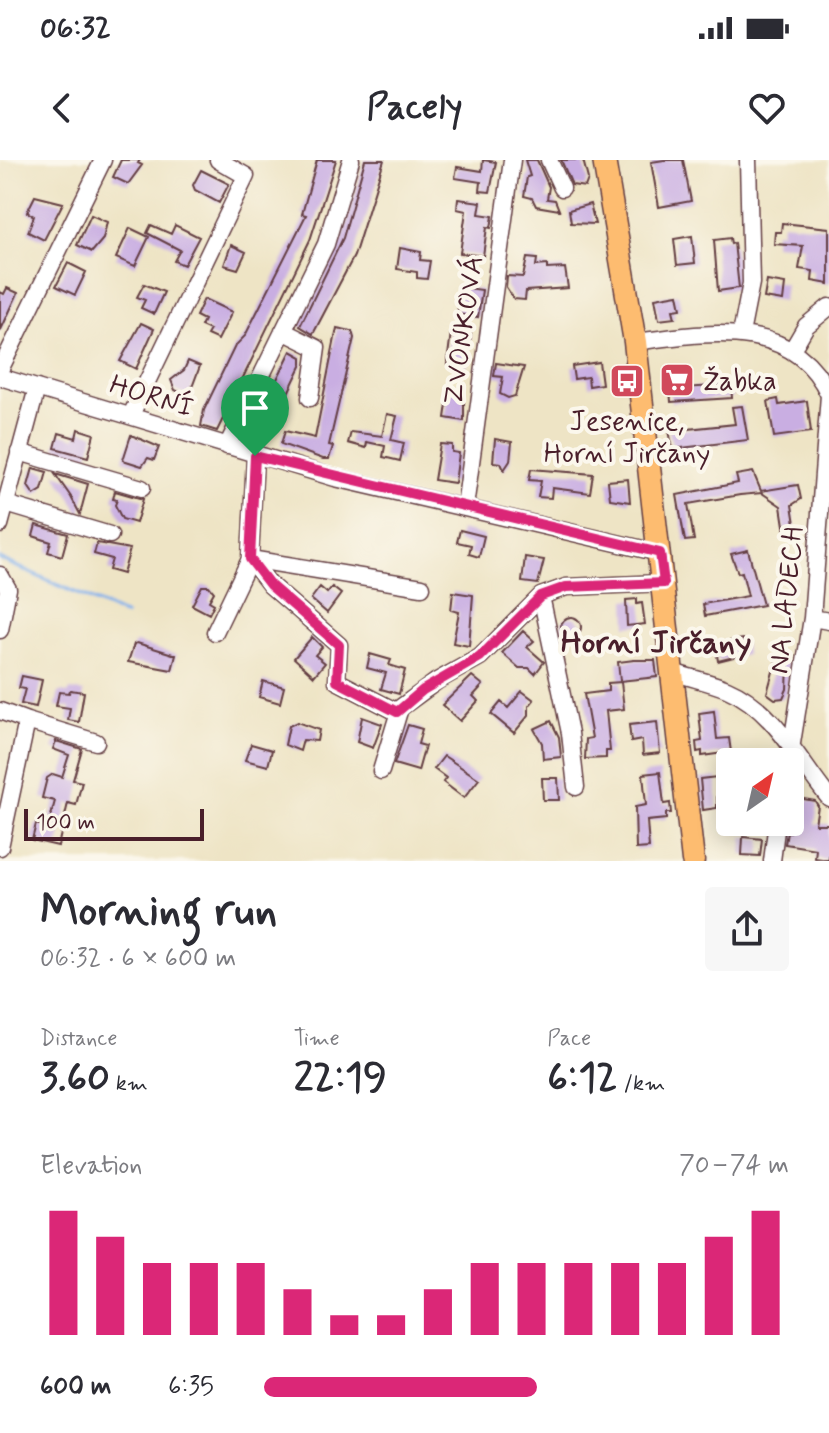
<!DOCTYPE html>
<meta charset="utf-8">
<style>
body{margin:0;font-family:Mynerve,sans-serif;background:#f7f7f7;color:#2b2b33;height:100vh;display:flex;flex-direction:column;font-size:30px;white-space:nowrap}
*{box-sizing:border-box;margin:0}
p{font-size:26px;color:#7c7c81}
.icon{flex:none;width:44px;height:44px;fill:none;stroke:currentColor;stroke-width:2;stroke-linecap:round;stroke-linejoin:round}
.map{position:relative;height:701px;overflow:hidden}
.drawer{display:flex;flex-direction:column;background:#fff;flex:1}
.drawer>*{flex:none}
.needle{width:52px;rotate:34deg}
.fabs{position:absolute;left:716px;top:588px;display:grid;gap:16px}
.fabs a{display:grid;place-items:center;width:88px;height:88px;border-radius:8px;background:#fff;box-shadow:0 4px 20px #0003;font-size:40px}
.scale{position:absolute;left:24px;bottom:20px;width:180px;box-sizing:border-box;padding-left:8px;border:4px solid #4a1f2b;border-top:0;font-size:22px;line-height:28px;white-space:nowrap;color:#4a1f2b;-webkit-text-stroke:6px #fbf7ec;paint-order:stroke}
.pin{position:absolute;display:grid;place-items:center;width:68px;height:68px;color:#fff;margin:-82px -34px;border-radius:50% 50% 50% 0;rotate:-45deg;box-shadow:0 0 8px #0007}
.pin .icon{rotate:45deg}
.round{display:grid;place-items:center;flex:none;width:84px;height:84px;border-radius:8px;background:#f7f7f7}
.headline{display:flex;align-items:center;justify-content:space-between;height:136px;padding:0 40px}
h1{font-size:44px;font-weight:800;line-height:60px}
.figures{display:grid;grid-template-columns:repeat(3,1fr);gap:12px;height:136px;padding:8px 40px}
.figures div{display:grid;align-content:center}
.figures b{font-size:40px;font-weight:800}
.figures small{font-size:22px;font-weight:400}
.figures p{font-size:22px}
.chart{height:224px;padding:16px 40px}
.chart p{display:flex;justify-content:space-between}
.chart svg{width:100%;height:144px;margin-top:8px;stroke:#db2777;stroke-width:6}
ul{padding:0 40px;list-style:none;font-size:26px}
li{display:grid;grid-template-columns:128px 96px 1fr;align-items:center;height:60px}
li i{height:20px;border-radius:10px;background:#db2777}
.status{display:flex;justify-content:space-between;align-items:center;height:56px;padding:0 40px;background:#fff;direction:ltr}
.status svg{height:22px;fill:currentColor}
header{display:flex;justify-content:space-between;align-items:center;height:104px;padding:0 40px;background:#fff;font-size:36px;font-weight:800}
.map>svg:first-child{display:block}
</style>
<div class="status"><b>06:32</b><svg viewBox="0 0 49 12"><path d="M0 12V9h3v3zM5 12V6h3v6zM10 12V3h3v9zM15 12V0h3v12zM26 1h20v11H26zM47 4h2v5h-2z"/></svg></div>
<header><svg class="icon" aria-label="back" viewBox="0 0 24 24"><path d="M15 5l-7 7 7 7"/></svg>Pacely<svg class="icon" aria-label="heart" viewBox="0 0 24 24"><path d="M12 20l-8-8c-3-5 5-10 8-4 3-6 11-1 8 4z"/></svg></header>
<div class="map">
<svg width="829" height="701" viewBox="0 0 829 701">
<rect width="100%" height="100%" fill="#fbf7ec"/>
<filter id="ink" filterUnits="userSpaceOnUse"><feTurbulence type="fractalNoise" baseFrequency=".0125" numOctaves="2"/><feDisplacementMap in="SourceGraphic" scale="16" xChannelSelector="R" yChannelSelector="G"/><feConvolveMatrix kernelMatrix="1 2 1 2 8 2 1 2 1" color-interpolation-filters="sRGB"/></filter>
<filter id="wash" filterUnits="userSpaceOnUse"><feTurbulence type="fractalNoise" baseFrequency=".006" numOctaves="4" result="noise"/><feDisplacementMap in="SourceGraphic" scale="32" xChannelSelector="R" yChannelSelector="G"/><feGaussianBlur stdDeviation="1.8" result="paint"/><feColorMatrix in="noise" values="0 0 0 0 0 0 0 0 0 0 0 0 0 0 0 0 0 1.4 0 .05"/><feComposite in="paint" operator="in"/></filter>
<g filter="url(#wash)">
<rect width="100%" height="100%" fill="#eee4c5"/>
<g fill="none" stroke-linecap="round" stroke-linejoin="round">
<path stroke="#80b0eb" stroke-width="4" d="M 0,399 L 125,455"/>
</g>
<g id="blocks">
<path fill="#c9aee2" d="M 121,0 L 140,0 L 138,3 L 142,5 L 128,24 L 113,17 Z
M 317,0 L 336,0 L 310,80 L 217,271 L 201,266 L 204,250 L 235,186 L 245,176 L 306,55 L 302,54 Z
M 365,0 L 384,0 L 354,96 L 313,174 L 300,166 L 343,78 Z
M 483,0 L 496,2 L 490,32 L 480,31 L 481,22 L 455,18 L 457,7 L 482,11 Z
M 525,0 L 537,0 L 549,27 L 547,39 L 555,40 L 559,50 L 536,46 L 532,38 L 524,36 L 527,17 L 530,16 Z
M 561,0 L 583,0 L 588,19 L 585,27 L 572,25 Z
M 664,0 L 683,0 L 691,41 L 659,47 L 651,2 Z
M 201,10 L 229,24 L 219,43 L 195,30 L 193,25 Z
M 35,36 L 63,43 L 44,80 L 28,72 L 34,56 L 27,52 Z
M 458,39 L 481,42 L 479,54 L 493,56 L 491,68 L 487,67 L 483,96 L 460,93 L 466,51 L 457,49 Z
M 590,44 L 595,64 L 571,63 L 569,50 Z
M 91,55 L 107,62 L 103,79 L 92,92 L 77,85 Z
M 782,63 L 829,68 L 829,124 L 812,121 L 813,111 L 799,109 L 803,86 L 774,84 L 775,72 L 781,72 Z
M 151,65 L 171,74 L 175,65 L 199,77 L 184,105 L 174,101 L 180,90 L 147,73 Z
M 130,68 L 149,77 L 135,106 L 116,98 Z
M 692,76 L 695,103 L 677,105 L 674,79 Z
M 730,78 L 731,84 L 734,83 L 739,128 L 718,131 L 714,80 Z
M 231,85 L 246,92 L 238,109 L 224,105 Z
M 400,88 L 421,92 L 420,100 L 430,101 L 427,119 L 417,118 L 417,112 L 397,109 Z
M 527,98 L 537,99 L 536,106 L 547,105 L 547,109 L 565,108 L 568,128 L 526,131 L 525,140 L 514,139 L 506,127 L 507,116 L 523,117 Z
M 68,103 L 86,112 L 75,135 L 56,126 Z
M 767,121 L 785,124 L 783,141 L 764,138 Z
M 144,124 L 164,132 L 154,154 L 141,148 L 145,140 L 137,137 Z
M 461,127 L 482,130 L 478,157 L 457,154 Z
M 7,128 L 18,133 L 0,172 L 0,132 L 4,134 Z
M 678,134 L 681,149 L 673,150 L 675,158 L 659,160 L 655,138 Z
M 204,139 L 232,152 L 218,180 L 207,175 L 210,170 L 201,166 L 204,160 L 196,156 Z
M 141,163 L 154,169 L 136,209 L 120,201 Z
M 337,168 L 352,171 L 354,178 L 329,285 L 333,286 L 329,299 L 323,299 L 281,284 L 285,271 L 315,278 Z
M 451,172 L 471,174 L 467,206 L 447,204 Z
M 291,191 L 302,197 L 302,204 L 272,266 L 263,283 L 247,280 Z
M 188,201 L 200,206 L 191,230 L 194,239 L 175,230 L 171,220 L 184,210 Z
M 599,202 L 602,224 L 589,226 L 588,217 L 574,219 L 572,206 Z
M 496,203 L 524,207 L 515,236 L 508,238 L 500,234 L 503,217 L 494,216 Z
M 669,214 L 682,214 L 683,228 L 731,225 L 732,238 L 671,242 Z
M 449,230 L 464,232 L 464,261 L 445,258 Z
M 778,239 L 779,245 L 807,241 L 811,272 L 774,277 L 768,241 Z
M 742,246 L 748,280 L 673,289 L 669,271 L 735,264 L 732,247 Z
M 387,254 L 397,256 L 391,280 L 404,283 L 400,301 L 383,297 L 385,286 L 367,282 L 366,288 L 348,283 L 351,272 L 382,276 Z
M 78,269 L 94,274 L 88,297 L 55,288 L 59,273 L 76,278 Z
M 131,275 L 159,287 L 154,300 L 148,298 L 142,306 L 123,300 Z
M 495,279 L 512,282 L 510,301 L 504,310 L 501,303 L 493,302 Z
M 440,284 L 452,285 L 452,292 L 459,293 L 455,323 L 434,320 Z
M 33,308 L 47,312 L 42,330 L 34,335 L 28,326 Z
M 531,309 L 593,314 L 590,333 L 552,328 L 551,338 L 538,337 L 541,321 L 529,320 Z
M 753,312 L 761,331 L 798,325 L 801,339 L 792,345 L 796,370 L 785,372 L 781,346 L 762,333 L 740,335 L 688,344 L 694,380 L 685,381 L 677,335 L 738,323 L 736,315 Z
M 55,314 L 88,324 L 80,354 L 71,337 Z
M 628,319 L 630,342 L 610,339 L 608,321 Z
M 115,331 L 143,339 L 136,363 L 122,359 L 115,345 L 117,340 L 113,339 Z
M 36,365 L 68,374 L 62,396 L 48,392 L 51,382 L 33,376 Z
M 460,370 L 484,376 L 479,397 L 469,394 L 471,385 L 457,382 Z
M 97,383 L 130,389 L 123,414 L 109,410 L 112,399 L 94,394 Z
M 748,390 L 763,445 L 705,456 L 703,444 L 748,436 L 742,412 L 738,413 L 731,394 Z
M 525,397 L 544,400 L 538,424 L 522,422 Z
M 202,426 L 209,426 L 214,432 L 209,441 L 214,444 L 209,454 L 192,445 Z
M 320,427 L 327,433 L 332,427 L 341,434 L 327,453 L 311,439 Z
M 453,432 L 473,435 L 469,486 L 453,483 L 459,452 L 451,450 Z
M 637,439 L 637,444 L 642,443 L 645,464 L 627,466 L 626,440 Z
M561 467a10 10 0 1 1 20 0a10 10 0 1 1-20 0Z
M 523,471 L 534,481 L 527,487 L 544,502 L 535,514 L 529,508 L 519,508 L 502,493 Z
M 312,477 L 322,487 L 315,495 L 325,503 L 314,516 L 294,498 Z
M 743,479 L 746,494 L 718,501 L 715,483 Z
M 137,483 L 176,495 L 172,510 L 128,502 L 134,484 Z
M 370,494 L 391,500 L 389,505 L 405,510 L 399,534 L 381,529 L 386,513 L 367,508 Z
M 634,500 L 655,500 L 657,517 L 620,521 L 618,502 Z
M 776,501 L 788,504 L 787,529 L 783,538 L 775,539 L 767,533 Z
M 22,516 L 42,520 L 36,547 L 21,544 L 25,529 L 19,528 Z
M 472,516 L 483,525 L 473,536 L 478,541 L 460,561 L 442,545 Z
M 263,521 L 284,527 L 280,543 L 259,537 Z
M 621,522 L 624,549 L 606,551 L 610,591 L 606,591 L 606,598 L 585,599 L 586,579 L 592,578 L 584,534 L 608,531 L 608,523 Z
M 70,530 L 84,532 L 79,562 L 68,560 L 70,548 L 56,546 L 59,532 L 69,533 Z
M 522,531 L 534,540 L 529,546 L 529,555 L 514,573 L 491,554 L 501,542 L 508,548 Z
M 714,551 L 717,579 L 729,578 L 731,592 L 702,596 L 702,591 L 697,592 L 696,582 L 702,581 L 699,553 Z
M 362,557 L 382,564 L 373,588 L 357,582 Z
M 551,561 L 559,577 L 561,597 L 543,599 L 542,583 L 534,569 Z
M 297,562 L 319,570 L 317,581 L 303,580 L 300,591 L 285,585 L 289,566 Z
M 657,562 L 660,593 L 643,595 L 642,580 L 631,582 L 629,565 Z
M 408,565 L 422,569 L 418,584 L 425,586 L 418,611 L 394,604 Z
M 56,581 L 82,589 L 73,620 L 82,622 L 76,645 L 68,643 L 58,686 L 32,680 L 36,664 L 48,667 L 55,641 L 42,638 L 47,618 L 53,614 L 62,617 L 69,595 L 53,589 Z
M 251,584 L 272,590 L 268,606 L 245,600 Z
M 444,596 L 479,619 L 464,638 L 443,622 L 446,618 L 434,609 Z
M 660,612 L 664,644 L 670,643 L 671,653 L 666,653 L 666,659 L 647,661 L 649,688 L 636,689 L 635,647 L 646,645 L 643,614 Z
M 717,617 L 717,648 L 703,650 L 700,619 Z
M 542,618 L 558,618 L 559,640 L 543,640 Z
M 792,637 L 815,641 L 818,646 L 815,664 L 829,664 L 829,700 L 815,698 L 816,689 L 785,684 L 787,672 L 790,672 Z
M 743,677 L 762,679 L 760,696 L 742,695 Z"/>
</g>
</g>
<g filter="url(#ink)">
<use href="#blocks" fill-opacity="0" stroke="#633d42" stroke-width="2"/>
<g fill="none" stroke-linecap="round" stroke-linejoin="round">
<g stroke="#633d42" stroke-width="19">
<path id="minor" d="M 549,0 L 562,28
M 283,171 L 317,188 L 310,238
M 741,174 L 751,123 L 748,0
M 635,182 C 705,173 794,156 829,235 L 812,458 L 789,602
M 792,190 L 806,166 L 829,147
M 0,210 L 103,0
M 0,217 L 335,318 L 660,393
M 131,255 L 246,16 L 218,0
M 227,286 L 326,84 L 351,0
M 19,292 L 142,328
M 6,344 L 110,375
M 465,347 L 512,0
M 0,365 L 37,228
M 250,399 L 270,425 L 339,485 L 337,521 L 397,552
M 250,399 L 422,427
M 0,415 L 8,429 L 0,470
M 541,436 L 570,573 L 576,627
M 812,458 L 829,461
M 215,472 L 250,399 L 255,296
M 673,512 C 690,518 710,522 727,529 C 774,549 798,600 829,638
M 0,551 L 27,561 L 0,687
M 27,561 L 96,582
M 381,611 L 400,548 L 437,521 L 480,497 L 541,436 L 566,427 L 664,423
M 772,701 L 777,662"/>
</g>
<g stroke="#633d42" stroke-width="25">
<path id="major" d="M 604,0 L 635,182 L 693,701"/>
</g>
<use href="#minor" stroke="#fff" stroke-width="16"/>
<use href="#major" stroke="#fdbc70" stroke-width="22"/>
</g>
</g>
<g fill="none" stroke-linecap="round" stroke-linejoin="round" filter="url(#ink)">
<g stroke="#fff" stroke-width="16">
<path id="route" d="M 255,296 L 660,393 L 664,423 L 566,427 L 541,436 L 480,497 L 423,530 L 397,552 L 337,521 L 339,485 L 270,425 L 250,399 Z"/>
</g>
<use href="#route" stroke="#db2777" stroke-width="10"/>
</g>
<defs>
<g id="supermarket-square" transform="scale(1.8)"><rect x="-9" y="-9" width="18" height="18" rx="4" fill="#d1495b" stroke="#fbf7ec"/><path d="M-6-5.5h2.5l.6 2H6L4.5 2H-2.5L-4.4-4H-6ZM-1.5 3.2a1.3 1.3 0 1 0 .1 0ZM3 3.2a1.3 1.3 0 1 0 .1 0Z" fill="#fff"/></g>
<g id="bus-square" transform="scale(1.8)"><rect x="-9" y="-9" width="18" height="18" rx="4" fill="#d1495b" stroke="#fbf7ec"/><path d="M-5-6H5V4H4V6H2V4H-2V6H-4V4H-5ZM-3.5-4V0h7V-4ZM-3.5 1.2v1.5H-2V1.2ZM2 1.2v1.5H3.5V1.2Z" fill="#fff"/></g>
</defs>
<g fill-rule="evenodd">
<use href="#supermarket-square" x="677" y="220"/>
<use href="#bus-square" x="627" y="221"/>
</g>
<g text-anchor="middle" stroke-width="8" stroke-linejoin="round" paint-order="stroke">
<g font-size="28" fill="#4a1f2b" stroke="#fbf7ec">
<text transform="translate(462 170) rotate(-82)" y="10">ZVONKOVÁ</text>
<text transform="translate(152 235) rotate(17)" y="10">HORNÍ</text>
<text transform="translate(785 440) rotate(-84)" y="10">NA LADECH</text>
</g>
<g font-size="28" fill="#4a1f2b" stroke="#fbf7ec" text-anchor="start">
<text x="703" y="230">Žabka</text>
<text x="627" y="270" text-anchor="middle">Jesenice,<tspan x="627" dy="32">Horní Jirčany</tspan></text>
</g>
<g font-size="32" font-weight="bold" fill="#4a1f2b" stroke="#fbf7ec">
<text x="656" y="492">Horní Jirčany</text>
</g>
</g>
</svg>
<div class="fabs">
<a><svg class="needle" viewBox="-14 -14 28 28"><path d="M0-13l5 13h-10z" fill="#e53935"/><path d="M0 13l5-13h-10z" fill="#7c7c81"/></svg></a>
</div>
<div class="scale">100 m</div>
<div class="pin" style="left:255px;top:296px;background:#1e9e55"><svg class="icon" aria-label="arrive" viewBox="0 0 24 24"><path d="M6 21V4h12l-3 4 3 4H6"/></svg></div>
</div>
<section class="drawer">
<div class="headline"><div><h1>Morning run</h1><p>06:32 · 6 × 600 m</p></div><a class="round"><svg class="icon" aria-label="share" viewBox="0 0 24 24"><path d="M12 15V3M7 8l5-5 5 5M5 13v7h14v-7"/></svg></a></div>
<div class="figures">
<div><p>Distance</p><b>3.60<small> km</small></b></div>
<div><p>Time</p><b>22:19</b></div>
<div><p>Pace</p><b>6:12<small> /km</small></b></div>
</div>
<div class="chart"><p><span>Elevation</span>70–74 m</p>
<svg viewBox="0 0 160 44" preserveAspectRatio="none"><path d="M5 44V6M15 44V14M25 44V22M35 44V22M45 44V22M55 44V30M65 44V38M75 44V38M85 44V30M95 44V22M105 44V22M115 44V22M125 44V22M135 44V22M145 44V14M155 44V6"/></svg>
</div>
<ul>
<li><b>600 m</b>6:35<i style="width:52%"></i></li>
</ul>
</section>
